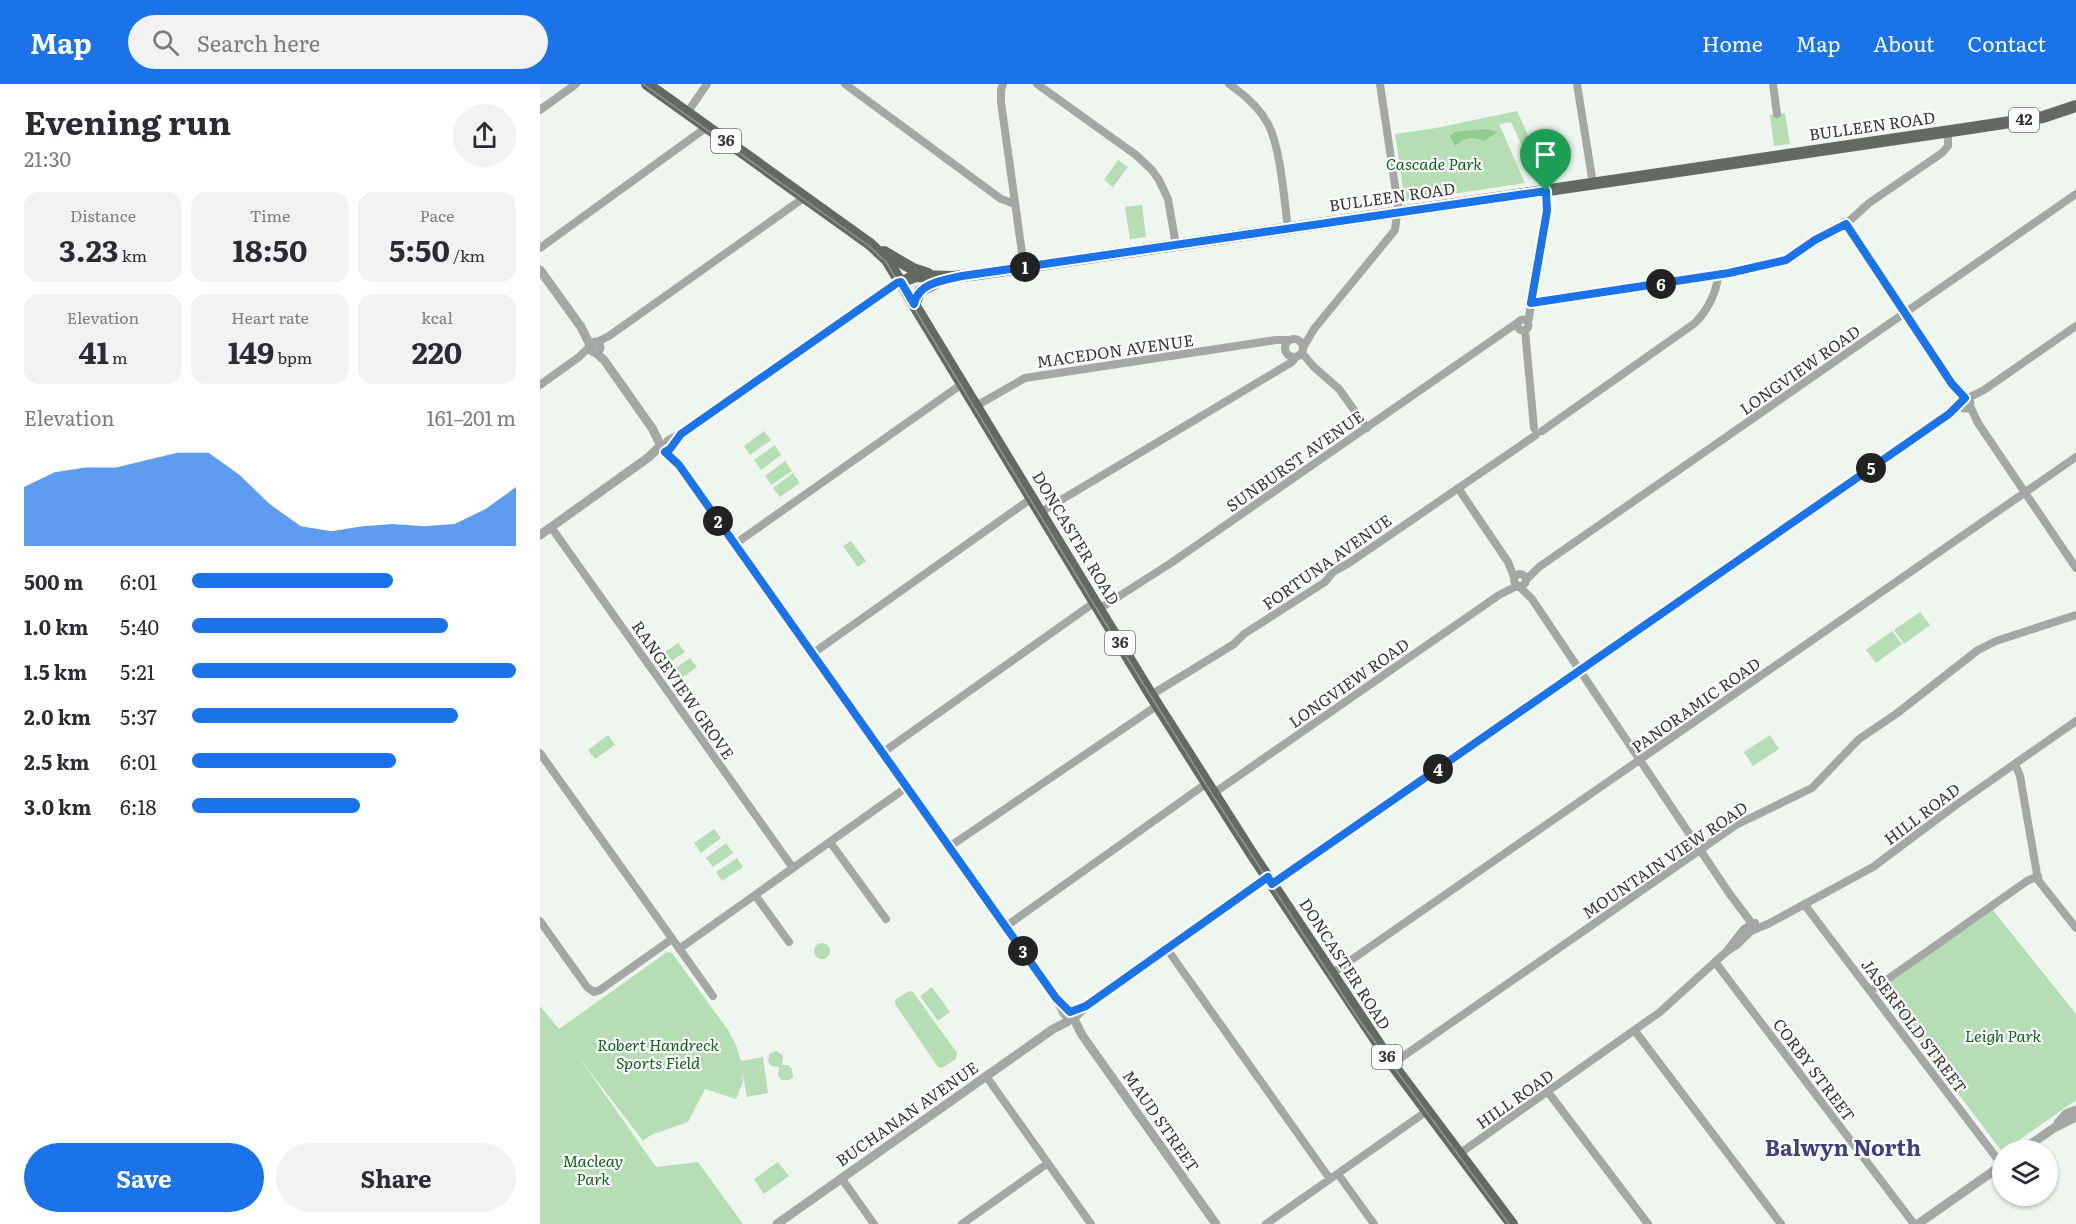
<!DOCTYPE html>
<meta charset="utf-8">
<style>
body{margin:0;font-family:Literata,serif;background:#f2f2f3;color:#2b2b33;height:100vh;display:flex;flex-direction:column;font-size:22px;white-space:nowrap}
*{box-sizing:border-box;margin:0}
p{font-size:20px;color:#7c7c81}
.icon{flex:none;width:33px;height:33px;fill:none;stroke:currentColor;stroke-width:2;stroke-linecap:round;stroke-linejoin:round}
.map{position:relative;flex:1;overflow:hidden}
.panel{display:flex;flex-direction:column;background:#fff;width:540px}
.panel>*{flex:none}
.fabs{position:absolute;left:1452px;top:1056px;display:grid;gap:12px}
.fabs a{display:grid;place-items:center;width:66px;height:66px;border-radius:50%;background:#fff;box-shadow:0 2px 4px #0004;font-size:30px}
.pin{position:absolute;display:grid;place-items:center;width:51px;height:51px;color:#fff;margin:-62px -26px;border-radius:50% 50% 50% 0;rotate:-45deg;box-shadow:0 0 6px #0007}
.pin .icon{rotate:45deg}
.km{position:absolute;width:30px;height:30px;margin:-15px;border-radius:50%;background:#222;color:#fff;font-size:16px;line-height:30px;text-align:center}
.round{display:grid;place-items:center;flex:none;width:63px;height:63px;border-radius:32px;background:#f2f2f3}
.headline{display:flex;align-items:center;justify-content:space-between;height:102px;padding:0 24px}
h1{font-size:33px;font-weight:700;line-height:45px}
.figures{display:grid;grid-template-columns:repeat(3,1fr);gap:9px;height:102px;padding:6px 24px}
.figures div{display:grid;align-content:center;border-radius:15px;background:#f2f2f3;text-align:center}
.figures b{font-size:30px;font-weight:700}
.figures small{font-size:16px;font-weight:400}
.figures p{font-size:16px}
.chart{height:168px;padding:12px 24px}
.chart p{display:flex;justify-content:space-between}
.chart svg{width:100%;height:108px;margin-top:6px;fill:#1a73e8;opacity:.7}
.action{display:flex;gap:12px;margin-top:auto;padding:12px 24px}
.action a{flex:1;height:69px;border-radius:36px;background:#1a73e8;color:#fff;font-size:24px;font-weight:700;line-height:69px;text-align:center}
.action a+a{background:#f2f2f3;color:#2b2b33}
ul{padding:0 24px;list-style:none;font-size:20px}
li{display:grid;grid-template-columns:96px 72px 1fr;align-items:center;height:45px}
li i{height:15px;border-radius:8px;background:#1a73e8}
header{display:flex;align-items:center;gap:36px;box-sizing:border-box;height:84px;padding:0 30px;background:#1a73e8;color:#fff}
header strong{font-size:28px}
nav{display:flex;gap:33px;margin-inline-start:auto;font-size:21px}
.search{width:420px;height:54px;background:#f2f2f3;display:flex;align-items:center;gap:15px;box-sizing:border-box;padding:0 21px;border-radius:33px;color:#7c7c81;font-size:22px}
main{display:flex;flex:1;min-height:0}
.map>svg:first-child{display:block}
</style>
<header>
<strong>Map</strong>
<div class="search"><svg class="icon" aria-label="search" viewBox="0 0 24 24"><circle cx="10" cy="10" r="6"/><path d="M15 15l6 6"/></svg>Search here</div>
<nav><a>Home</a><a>Map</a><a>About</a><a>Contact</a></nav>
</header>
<main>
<section class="panel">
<div class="headline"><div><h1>Evening run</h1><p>21:30</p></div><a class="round"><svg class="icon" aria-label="share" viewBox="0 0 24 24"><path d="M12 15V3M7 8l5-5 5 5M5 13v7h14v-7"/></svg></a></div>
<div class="figures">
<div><p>Distance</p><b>3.23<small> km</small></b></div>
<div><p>Time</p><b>18:50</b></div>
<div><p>Pace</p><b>5:50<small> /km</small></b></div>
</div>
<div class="figures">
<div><p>Elevation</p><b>41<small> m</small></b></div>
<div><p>Heart rate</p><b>149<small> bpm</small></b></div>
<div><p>kcal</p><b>220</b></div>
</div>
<div class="chart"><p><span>Elevation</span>161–201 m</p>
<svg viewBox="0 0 160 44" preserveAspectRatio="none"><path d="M0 44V20L10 14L20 12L30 12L40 9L50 6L60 6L70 15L80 27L90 36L100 38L110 36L120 35L130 36L140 35L150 29L160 20V44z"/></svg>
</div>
<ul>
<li><b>500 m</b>6:01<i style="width:62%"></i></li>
<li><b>1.0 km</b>5:40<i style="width:79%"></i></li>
<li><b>1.5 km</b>5:21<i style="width:100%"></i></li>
<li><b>2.0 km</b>5:37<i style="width:82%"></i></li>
<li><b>2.5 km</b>6:01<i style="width:63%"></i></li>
<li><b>3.0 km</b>6:18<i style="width:52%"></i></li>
</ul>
<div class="action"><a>Save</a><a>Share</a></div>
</section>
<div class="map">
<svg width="1536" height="1140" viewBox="0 0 1536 1140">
<rect width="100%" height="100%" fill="#eff6ef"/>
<path fill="#b5deb4" d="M 977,27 L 1008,95 L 998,97 L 971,38 L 959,40 L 985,99 L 865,117 L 855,50 L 896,44 Z
M 1245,29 L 1250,60 L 1234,62 L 1230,31 Z
M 578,76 L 588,83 L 573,103 L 564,96 Z
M 602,121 L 606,153 L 590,155 L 585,123 Z
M 224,347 L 231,356 L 210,371 L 204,362 Z
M 235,361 L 241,371 L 221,386 L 214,376 Z
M 245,377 L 252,387 L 231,401 L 225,392 Z
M 253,389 L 260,399 L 240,413 L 233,404 Z
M 311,457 L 326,477 L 318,483 L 303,462 Z
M 1380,528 L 1390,541 L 1364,560 L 1354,546 Z
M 1352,547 L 1362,560 L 1336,579 L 1326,566 Z
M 138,559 L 145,568 L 124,582 L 118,573 Z
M 150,574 L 157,583 L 136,598 L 130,588 Z
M 68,651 L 75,661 L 55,675 L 48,666 Z
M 1230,651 L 1239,665 L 1213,682 L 1204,668 Z
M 174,745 L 181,754 L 161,769 L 154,759 Z
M 186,759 L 193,769 L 173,783 L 166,774 Z
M 197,774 L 203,783 L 182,797 L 176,788 Z
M 1452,825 L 1536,930 L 1536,1016 L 1465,1066 L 1460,1065 L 1340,906 Z
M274 867a8 8 0 1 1 16 0a8 8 0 1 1-16 0Z
M 127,868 L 132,869 L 188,946 L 196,961 L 201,977 L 223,973 L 228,1009 L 207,1013 L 202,988 L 203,998 L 196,1015 L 165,1005 L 148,1038 L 111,1051 L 103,1057 L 38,972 L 116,1083 L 158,1078 L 203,1140 L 0,1140 L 0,922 L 19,945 Z
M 392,903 L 410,928 L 398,937 L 380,912 Z
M 369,907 L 373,908 L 417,969 L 416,975 L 402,984 L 398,983 L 355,920 L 355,916 Z
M 236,967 L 243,971 L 242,981 L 248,981 L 252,985 L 253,993 L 249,996 L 241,996 L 238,991 L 239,983 L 231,982 L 228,978 L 229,970 Z
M 238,1078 L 249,1092 L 224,1110 L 214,1095 Z"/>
<path fill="#90cd90" d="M 945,45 L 958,48 L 944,57 C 933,52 924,54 915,62 L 910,52 L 915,48 Z"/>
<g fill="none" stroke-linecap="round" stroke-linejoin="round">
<path stroke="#a5a7a5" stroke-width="8" d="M 305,0 L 461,115 L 475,120
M 463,0 L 461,6 L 461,18 L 484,183
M 497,0 L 596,71 L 612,86 L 619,96 L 628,115 L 636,161
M 689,0 C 705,11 719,23 728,40 C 741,65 744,115 748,145
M 1037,0 L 1053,100
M 1233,0 L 1237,30
M 0,26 L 36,0
M 147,29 L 167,0
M 1304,138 L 1412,300 L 1425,314
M 0,164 L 167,43
M 991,219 L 1189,189 L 1211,183 L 1242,178 L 1306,140 L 1329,119 L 1402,69 L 1408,62 L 1408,47
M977.5 241a5.5 5.5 0 1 1 11 0a5.5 5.5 0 1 1-11 0Z
M 988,239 L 1007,127 L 1006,107
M 985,246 L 994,344
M745 264a9 9 0 1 1 18 0a9 9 0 1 1-18 0Z
M 57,258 L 69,252 L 265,113
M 764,262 L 774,245 L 855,146 L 858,122 L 840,0
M 762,269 L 774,283 L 799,305 L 827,344
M 0,301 L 39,273 L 49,263
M1419.5 319a5.5 5.5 0 1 1 11 0a5.5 5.5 0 1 1-11 0Z
M 1428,314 L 1444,306 L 1536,242
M 436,322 L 485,294 L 736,256 L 749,256
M 1430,322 L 1438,339 L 1536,484
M 1002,347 L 1155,239 C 1167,227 1177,208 1178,191
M 918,404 L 968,478 L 974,493
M 501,428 L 752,278 L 756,273
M 11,443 L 253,784
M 195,460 L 422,300
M974 496a6 6 0 1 1 12 0a6 6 0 1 1-12 0Z
M 986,496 L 999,483 L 1536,110
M 980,503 L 992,515 L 1189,809 L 1210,837 L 1211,847
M 559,525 L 631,479 L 977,239
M 272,570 L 492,414
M 611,611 L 694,560 L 704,550 L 785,498 L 793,488 L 809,479 L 996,351
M 0,669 L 173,912
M 342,669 L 555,518
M 1475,680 L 1480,692 L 1498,796 L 1536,844
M 674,709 L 959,511 L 977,502
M 290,758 L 346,835
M 409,763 L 618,621
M 732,800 L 1409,330 L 1419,320
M 215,811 L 249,858
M 1264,820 L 1462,1081
M 0,837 L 47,903 L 54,908 L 60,906 L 132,855
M 465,843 L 667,699
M 139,865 L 367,703
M 627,865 L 790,1095
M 1186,868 L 1197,861 L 1211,847 L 1230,839 L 1333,783 L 1416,721 L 1536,637
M 1175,878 L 1374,1140
M 791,890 L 1536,373
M 1331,907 L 1487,797 L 1498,792
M 1095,947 L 1241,1140
M 852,980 L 1196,741 L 1272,704 L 1319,655 L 1356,630 L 1438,566 L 1456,557 L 1536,531
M 446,992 L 551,1140
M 1008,1008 L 1108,1140
M 919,1070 L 1120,928 L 1186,868 L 1204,845 L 1215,839
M 798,1090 L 834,1140
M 302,1095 L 334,1140
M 422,1140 L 508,1079
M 726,1140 L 887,1027"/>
<path stroke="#a5a7a5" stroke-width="9" d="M 0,186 L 41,243 L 50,261
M50 263a5 5 0 1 1 10 0a5 5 0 1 1-10 0Z
M 55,268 L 64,276 L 112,344 L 120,360
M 128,357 L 141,350 L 349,204 L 361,198
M 125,367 L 139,381 L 516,914 L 525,931
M 0,451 L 109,373 L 120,362
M 534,934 L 546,922 L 728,793
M 534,935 L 542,951 L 676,1140
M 1518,1039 L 1526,1030 L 1536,1026
M 1482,1066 L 1514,1044 L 1536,1033
M 237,1140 L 513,945 L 527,938
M 1378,1140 L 1462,1081"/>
<path stroke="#646964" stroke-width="12" d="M 107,0 L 330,160 L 347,176 L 611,611 L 712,770 L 852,980 L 972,1140
M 344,168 L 373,185 L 388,190
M 361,198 L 376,192 L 413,193 L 439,190 L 1431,44 L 1503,33 L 1536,22
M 374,220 L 380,207 L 400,197"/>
<path stroke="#919691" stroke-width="1.5" d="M 103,0 L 329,162 L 346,178 L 564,537 L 672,710 L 819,936 L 969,1140"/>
</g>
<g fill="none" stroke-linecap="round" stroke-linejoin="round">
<g stroke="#fff" stroke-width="12">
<path id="route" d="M 1006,107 L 1007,127 L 991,219 L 1189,189 L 1246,176 L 1275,156 L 1306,140 L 1412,300 L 1425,314 L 1409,330 L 732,800 L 728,793 L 546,922 L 530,928 L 516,914 L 139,381 L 125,368 L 130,365 L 141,350 L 357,199 L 361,198 L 374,220 C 378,199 404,196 422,192 Z"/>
</g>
<use href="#route" stroke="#1a73e8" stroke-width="8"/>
</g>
<g text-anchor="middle" stroke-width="4.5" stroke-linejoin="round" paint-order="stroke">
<g fill="#fff" stroke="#717371" stroke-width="1.5">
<rect x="1469" y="24" width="30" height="24" rx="4.5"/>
<rect x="171" y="45" width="30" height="24" rx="4.5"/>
<rect x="565" y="547" width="30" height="24" rx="4.5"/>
<rect x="832" y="961" width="30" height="24" rx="4.5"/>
</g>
<g font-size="15" font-weight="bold" fill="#343734">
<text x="1484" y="41">42</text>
<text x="186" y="62">36</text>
<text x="580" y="564">36</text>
<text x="847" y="978">36</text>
</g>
<g font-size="16" fill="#343734" stroke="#fff">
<text transform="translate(1332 42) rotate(-8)" y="6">BULLEEN ROAD</text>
<text transform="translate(852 113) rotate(-8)" y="6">BULLEEN ROAD</text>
<text transform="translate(575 267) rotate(-8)" y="6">MACEDON AVENUE</text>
<text transform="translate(1260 286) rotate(-35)" y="6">LONGVIEW ROAD</text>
<text transform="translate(755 377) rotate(-35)" y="6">SUNBURST AVENUE</text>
<text transform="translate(536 454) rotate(59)" y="6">DONCASTER ROAD</text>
<text transform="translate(787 478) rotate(-35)" y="6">FORTUNA AVENUE</text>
<text transform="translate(809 599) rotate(-35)" y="6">LONGVIEW ROAD</text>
<text transform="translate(143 606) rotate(55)" y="6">RANGEVIEW GROVE</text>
<text transform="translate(1156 621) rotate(-35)" y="6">PANORAMIC ROAD</text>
<text transform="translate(1382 730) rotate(-37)" y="6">HILL ROAD</text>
<text transform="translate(1125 776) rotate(-34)" y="6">MOUNTAIN VIEW ROAD</text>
<text transform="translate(805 880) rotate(57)" y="6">DONCASTER ROAD</text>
<text transform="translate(1374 942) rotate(53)" y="6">JASERFOLD STREET</text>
<text transform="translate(1274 986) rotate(53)" y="6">CORBY STREET</text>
<text transform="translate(975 1015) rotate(-35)" y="6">HILL ROAD</text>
<text transform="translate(367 1030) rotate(-35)" y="6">BUCHANAN AVENUE</text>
<text transform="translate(621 1037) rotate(55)" y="6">MAUD STREET</text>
</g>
<g font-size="16" font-style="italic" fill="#0b6518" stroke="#fff">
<text x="894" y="86">Cascade Park</text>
<text x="1463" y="958">Leigh Park</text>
<text x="118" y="967">Robert Handreck<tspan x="118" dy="18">Sports Field</tspan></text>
<text x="53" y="1083">Macleay<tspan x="53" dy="18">Park</tspan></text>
</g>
<g font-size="22" font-weight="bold" fill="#413e7b" stroke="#fff">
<text x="1303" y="1072">Balwyn North</text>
</g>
</g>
</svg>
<div class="fabs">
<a><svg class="icon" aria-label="layers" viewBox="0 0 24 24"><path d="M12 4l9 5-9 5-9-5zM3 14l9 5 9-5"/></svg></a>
</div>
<div class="pin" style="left:1006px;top:107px;background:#1e9e55"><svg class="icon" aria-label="arrive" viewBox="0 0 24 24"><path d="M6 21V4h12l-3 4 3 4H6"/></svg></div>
<b class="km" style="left:485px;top:183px">1</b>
<b class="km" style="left:178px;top:437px">2</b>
<b class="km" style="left:483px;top:867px">3</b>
<b class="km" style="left:898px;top:685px">4</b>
<b class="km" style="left:1331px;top:384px">5</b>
<b class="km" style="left:1121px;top:200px">6</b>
</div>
</main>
